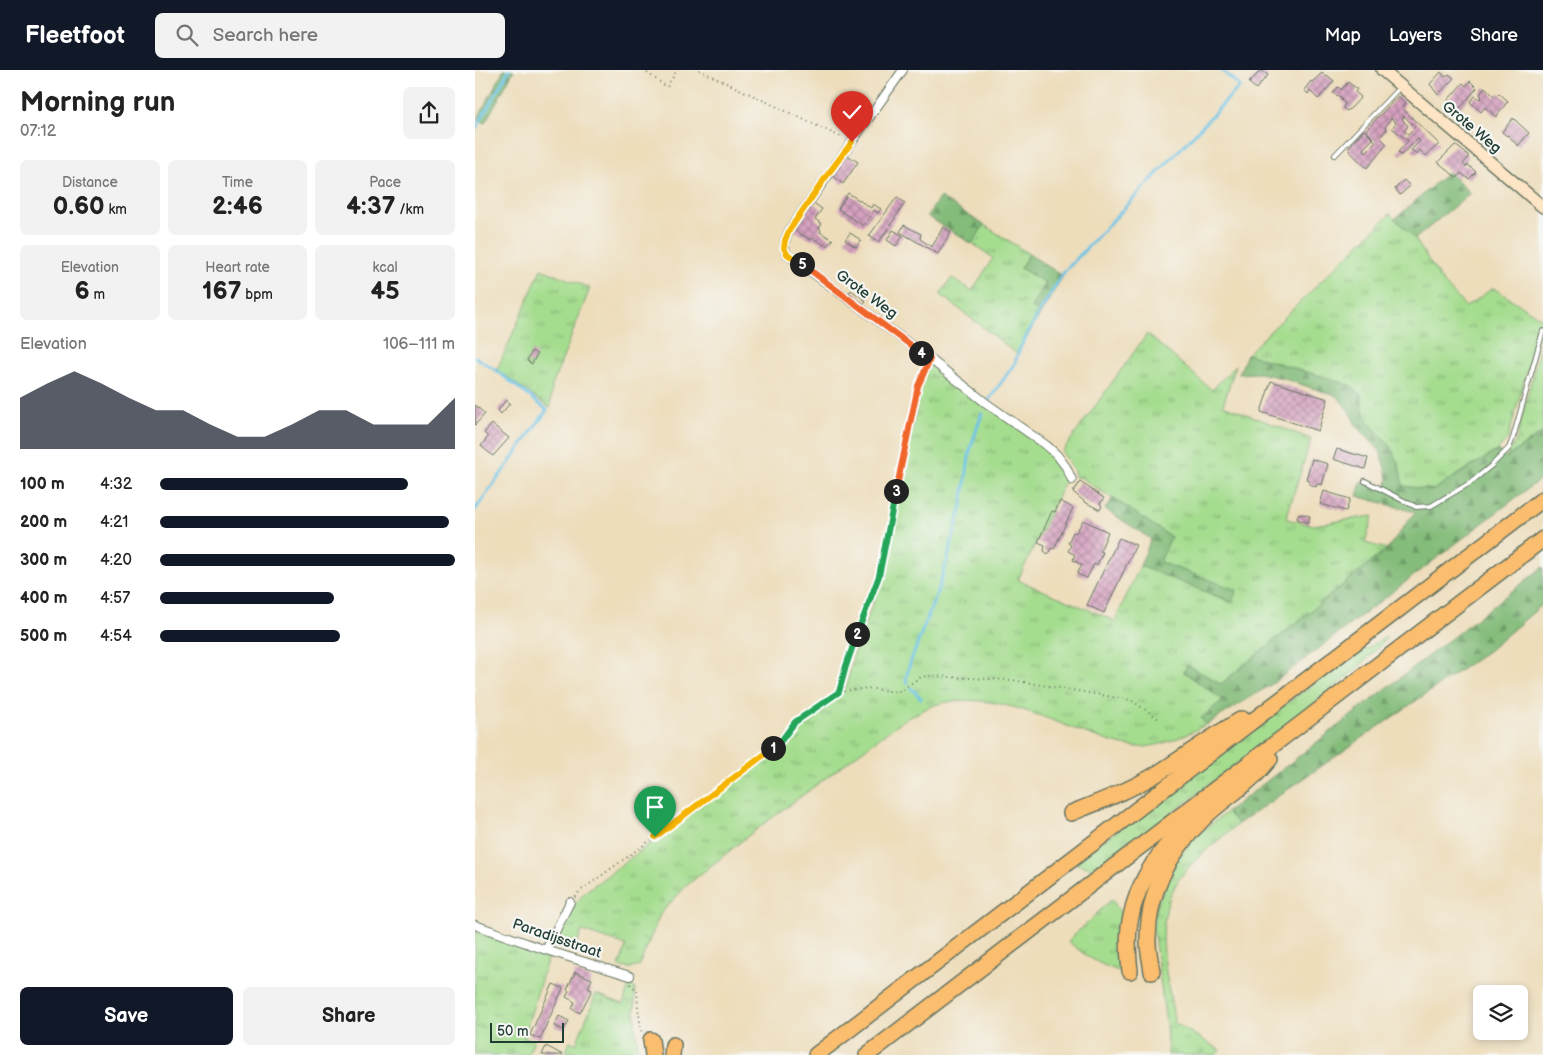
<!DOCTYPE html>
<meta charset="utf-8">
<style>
body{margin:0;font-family:"Balsamiq Sans",sans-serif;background:#f2f2f2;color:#222;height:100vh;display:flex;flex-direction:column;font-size:19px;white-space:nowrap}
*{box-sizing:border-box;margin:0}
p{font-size:16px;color:#767676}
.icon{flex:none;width:28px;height:28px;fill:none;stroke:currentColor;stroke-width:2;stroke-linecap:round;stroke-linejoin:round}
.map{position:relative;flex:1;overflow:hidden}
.details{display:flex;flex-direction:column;background:#fff;width:475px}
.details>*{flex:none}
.controls{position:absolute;left:998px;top:915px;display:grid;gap:10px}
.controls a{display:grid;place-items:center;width:55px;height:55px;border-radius:8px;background:#fff;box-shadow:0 2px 8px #0003;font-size:25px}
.scale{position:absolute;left:15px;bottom:12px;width:74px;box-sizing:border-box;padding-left:5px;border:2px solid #1f3d34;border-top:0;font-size:14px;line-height:18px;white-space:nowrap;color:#1f3d34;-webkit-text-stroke:4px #f6f6f2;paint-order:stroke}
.pin{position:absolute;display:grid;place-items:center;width:42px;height:42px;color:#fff;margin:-51px -21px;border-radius:50% 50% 50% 0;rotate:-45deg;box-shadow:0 0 5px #0007}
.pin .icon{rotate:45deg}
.km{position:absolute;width:25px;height:25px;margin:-12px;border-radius:50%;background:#222;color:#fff;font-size:14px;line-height:25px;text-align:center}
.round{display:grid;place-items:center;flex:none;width:52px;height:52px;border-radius:8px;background:#f2f2f2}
.summary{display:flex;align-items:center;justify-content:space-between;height:85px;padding:0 20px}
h1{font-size:28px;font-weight:700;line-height:38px}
.metrics{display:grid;grid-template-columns:repeat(3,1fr);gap:8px;height:85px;padding:5px 20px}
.metrics div{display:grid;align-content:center;border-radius:8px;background:#f2f2f2;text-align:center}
.metrics b{font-size:25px;font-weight:700}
.metrics small{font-size:14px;font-weight:400}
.metrics p{font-size:14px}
.chart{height:140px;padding:10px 20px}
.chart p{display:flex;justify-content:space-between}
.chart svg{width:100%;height:90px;margin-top:5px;fill:#111827;opacity:.7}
.action{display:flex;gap:10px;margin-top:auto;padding:10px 20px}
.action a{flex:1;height:58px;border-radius:8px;background:#111827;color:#fff;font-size:20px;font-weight:700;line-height:58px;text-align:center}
.action a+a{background:#f2f2f2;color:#222}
ul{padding:0 20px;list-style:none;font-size:16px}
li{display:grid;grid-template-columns:80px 60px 1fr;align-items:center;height:38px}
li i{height:12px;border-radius:6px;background:#111827}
header{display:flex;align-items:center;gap:30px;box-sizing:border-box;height:70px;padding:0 25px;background:#111827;color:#fff}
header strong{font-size:24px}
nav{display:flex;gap:28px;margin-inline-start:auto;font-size:18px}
.search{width:350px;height:45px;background:#f2f2f2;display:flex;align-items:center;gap:12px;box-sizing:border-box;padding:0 18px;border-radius:8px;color:#767676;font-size:19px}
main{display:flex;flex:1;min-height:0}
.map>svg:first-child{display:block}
</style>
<header>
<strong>Fleetfoot</strong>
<div class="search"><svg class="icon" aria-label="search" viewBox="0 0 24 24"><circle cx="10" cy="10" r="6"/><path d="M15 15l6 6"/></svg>Search here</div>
<nav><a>Map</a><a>Layers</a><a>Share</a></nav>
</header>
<main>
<section class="details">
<div class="summary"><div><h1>Morning run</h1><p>07:12</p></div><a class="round"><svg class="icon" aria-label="share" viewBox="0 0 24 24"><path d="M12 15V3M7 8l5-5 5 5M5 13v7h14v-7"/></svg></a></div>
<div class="metrics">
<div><p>Distance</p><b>0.60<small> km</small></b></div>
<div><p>Time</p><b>2:46</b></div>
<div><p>Pace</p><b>4:37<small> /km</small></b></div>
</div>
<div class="metrics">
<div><p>Elevation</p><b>6<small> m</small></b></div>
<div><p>Heart rate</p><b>167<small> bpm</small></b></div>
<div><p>kcal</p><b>45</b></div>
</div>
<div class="chart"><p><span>Elevation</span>106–111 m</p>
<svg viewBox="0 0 160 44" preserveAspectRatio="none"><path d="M0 44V19L10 12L20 6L30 12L40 19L50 25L60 25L70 32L80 38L90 38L100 32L110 25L120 25L130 32L140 32L150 32L160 19V44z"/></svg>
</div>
<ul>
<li><b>100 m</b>4:32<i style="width:84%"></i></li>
<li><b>200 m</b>4:21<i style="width:98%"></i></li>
<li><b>300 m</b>4:20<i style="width:100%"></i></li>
<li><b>400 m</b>4:57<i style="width:59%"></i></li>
<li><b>500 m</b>4:54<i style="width:61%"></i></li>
</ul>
<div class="action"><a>Save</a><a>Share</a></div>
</section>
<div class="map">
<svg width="1068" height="985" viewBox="0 0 1068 985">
<defs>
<pattern id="grass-tufts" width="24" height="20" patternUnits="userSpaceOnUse" patternTransform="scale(1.25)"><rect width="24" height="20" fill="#a5dd8f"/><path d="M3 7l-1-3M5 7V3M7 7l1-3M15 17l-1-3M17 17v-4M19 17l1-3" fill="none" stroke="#86b476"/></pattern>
<pattern id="forest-firs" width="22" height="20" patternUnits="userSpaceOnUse" patternTransform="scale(1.25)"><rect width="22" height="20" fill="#84bc7a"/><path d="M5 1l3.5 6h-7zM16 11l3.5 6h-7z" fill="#6b9a65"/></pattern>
<pattern id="building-cross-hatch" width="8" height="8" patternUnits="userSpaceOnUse" patternTransform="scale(1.25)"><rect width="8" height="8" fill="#d5a1bf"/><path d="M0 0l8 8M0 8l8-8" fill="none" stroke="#ac849c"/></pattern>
</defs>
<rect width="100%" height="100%" fill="#f6f6f2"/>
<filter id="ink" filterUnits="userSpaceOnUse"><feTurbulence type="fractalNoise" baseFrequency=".02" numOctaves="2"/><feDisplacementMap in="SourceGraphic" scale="10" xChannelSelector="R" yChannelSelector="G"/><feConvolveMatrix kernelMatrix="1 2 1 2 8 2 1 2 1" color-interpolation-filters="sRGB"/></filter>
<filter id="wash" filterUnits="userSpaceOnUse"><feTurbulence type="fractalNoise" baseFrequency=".0096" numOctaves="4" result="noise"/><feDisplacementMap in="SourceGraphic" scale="20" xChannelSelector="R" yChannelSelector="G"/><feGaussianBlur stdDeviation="1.12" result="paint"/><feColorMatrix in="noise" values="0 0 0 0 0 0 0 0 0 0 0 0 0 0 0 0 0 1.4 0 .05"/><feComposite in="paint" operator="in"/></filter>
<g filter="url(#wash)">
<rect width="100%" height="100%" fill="#edddbb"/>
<path fill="url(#grass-tufts)" stroke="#628d62" d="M 915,144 L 940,169 L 967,211 L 991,237 L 1018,218 L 1066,248 L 1033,369 L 1023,380 L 958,420 L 927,416 L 924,396 L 893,352 L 888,341 L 886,325 L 875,315 L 772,284 Z
M 509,155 L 554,184 L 545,198 L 571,213 L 556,237 L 566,243 L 542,284 L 465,224 L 477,208 L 497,221 L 518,188 L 497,173 Z
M 66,199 L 115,218 L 77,316 L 75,338 L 22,300 Z
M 672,264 L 737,320 L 761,295 L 748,335 L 836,369 L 811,449 L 838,455 L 898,446 L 890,473 L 912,479 L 746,614 L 712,595 L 709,602 L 748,630 L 727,648 L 731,655 C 710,665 685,678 662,677 C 644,676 625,668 608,662 C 565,646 519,624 472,632 C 456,634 441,644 427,651 L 274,765 L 211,816 L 185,844 L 164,896 L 156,898 L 144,897 L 151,875 L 107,861 L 102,873 L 83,867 L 100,834 L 110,822 L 305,677 L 325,654 L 355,632 L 371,617 L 379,583 L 404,517 L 447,311 L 455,292 L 578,383 L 585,392 L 591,409 L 543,510 L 640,551 L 665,496 L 756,532 L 761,520 L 684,492 L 696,467 L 605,407 L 601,408 L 598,399 L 587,382 Z
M 1068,265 L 1068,362 L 1030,388 L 1041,371 Z
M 910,567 L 912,568 L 911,569 L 882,599 L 793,670 L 622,800 L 599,793 L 855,601 Z
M 752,742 L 763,754 C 745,769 721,787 707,805 C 675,847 692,906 700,953 L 745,980 L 741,985 L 693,985 L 691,954 L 678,858 L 681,837 L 700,793 L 711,778 L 727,761 Z
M 637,829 L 648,847 L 649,902 C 627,897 610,886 593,871 Z
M 0,862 L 73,887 L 49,967 L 59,970 L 53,985 L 0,985 Z
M 154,915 L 160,918 L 160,956 L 164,985 L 90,985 L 95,971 L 101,974 L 121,924 L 148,934 Z"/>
<path fill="url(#forest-firs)" stroke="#527c57" d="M 29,0 L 39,0 L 10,53 L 2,50 Z
M 973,102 L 995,123 L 940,169 L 920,149 Z
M 465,127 L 509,155 L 497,174 L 452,146 Z
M 554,184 L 588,206 L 566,243 L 556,237 L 571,213 L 545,198 Z
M 772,284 L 875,315 L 886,325 L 888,341 L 893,352 L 915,375 L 924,396 L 928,416 L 958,420 L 1023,380 L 1031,388 L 1068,362 L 1068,407 L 797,614 L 731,655 L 726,648 L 748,630 L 709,602 L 712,595 L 746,614 L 912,479 L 940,442 L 882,426 L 886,412 L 911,420 L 913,409 L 905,381 L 881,355 L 874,341 L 862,326 L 803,307 L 784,303 L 764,304 Z
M 638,428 L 696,467 L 685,492 L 762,520 L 757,532 L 665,496 L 676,469 L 630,439 Z
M 1068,497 L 1068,534 L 1013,581 L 763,754 L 752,742 Z"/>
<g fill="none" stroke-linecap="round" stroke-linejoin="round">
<path stroke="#68c2e6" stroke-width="3" d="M 0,60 L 34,0
M 0,287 L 22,301 L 72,340 L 0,440
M 514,330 L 540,293 L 544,280 L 562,246 L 589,202 L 765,16 L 746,0
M 432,613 L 431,609 L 435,593 L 463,520 L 473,487 L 487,435 L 495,380 L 507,343
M 436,618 L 446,628"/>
</g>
<g id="blocks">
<path fill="url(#building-cross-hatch)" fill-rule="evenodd" d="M 786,0 L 793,5 L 781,19 L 774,13 Z
M 966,2 L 970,7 L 974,4 L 979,8 L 963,25 L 955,14 Z
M 847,3 L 851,7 L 852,5 L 859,11 L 843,29 L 835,21 L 833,24 L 829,20 L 836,11 L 837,12 Z
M 995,11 L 1002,18 L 984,39 L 973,30 L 988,13 L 991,16 Z
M 873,12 L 882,19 L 880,22 L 886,27 L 876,38 L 871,41 L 868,38 L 870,33 L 866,30 L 867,28 L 858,23 L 863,17 L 866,20 Z
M 1010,17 L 1020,27 L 1024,23 L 1033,31 L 1021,47 L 1010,37 L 1006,42 L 995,32 L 1000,26 L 1005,29 L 1007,26 L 1005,24 Z
M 923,26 L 931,33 L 927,38 L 964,74 L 951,86 L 945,80 L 942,84 L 936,80 L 945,71 L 943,69 L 926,85 L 923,82 L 933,71 L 917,58 L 921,53 L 916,48 L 910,57 L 912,59 L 905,67 L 912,74 L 892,98 L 874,81 L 875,80 L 873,78 L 889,60 L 898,69 L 888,79 L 891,82 L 901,72 L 891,60 ZM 929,46 L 940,57 L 933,64 L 929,61 L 933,56 L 927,49 Z
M 1038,48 L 1054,63 L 1043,76 L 1033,65 L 1032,66 L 1027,62 Z
M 980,75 L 993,85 L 993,88 L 988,94 L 991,97 L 993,95 L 1001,102 L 994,109 L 986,103 L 982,108 L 963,92 Z
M 372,85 L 383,92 L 368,114 L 358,106 Z
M 929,110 L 935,116 L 925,125 L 920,119 Z
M 373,123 L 396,138 L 398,134 L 406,139 L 403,143 L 399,140 L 388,156 L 363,139 Z
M 422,127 L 430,133 L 404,172 L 394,166 Z
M 337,132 L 347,139 L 340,149 L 347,154 L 344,158 L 346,160 L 345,162 L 358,170 L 351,176 L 338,168 L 336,170 L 319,160 Z
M 429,155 L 446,164 L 445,169 L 457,177 L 468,157 L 476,162 L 463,184 L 425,162 Z
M 418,160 L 428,166 L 421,176 L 412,170 Z
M 375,163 L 386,170 L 381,177 L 370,170 Z
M 376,220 L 391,231 L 388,234 L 374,223 Z
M 57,281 L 62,284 L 57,294 L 52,291 Z
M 796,311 L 853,329 L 843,361 L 786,342 Z
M 31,330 L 35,333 L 26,344 L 23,340 Z
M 0,335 L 10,344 L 0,355 Z
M 17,354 L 34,368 L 18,386 L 6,376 L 13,367 L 9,363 Z
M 862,379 L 893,388 L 890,399 L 858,389 Z
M 837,389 L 853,394 L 847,415 L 842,414 L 841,417 L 834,414 L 835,411 L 831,409 Z
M 605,412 L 629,428 L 625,434 L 627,436 L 625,440 L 610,432 L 598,422 Z
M 849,421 L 875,429 L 871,441 L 845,434 Z
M 585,431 L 598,438 L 579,479 L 576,478 L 573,484 L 569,481 L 570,475 L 563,472 L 577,441 L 580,442 Z
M 828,444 L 835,446 L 833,453 L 822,449 L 823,445 Z
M 608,450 L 633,462 L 625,481 L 628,482 L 622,495 L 619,494 L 612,508 L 602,504 L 607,495 L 598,490 L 600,485 L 593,481 L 596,475 L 593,473 L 598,462 L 601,463 Z
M 644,468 L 661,475 L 629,543 L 612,535 Z
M 100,902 L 117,909 L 113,918 L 117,920 L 105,943 L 97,939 L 100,932 L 91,927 L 94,921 L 92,920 Z
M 78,914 L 88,918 L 65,969 L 55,965 Z
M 84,946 L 94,951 L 89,960 L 79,956 Z
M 71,976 L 88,985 L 67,985 Z"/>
</g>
</g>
<g filter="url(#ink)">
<use href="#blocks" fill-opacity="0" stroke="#677563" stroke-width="1"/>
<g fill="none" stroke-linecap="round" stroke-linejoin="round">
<g stroke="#677563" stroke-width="6">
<path id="lane" d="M 860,85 L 924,18
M 890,411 L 941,437 L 956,436 L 995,413 L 1017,395 L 1034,378 L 1038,368 L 1068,261"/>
</g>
<g stroke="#677563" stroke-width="10">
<path id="street" d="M 428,0 L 315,159 C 311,168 307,174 312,184 L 455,289 L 511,333 L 571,375 L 582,385 L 591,397 L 597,410
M 0,855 L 71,880 L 155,906
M 71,880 L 95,832"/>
</g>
<g stroke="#677563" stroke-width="14">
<path id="secondary" d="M 907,0 L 1068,137"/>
</g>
<g stroke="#677563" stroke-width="18">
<path id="highway" d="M 596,743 C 624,732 653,721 680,705 C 709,687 737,666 767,649
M 655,901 C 653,884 652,867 655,851 C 663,805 693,768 729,740
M 677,902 C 676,892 673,882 673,872 C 672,822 695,781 730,747 C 744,733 762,722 777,708 C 784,703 789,695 795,689
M 176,970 L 178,985
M 197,985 L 198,975
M 341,985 L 1068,429
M 392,985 L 1068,469"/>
</g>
<path stroke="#677563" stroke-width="2" stroke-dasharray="1 4" stroke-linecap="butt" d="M 168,0 L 192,17 L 202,0
M 224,0 L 368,68
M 364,622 L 392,618 L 414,621 L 425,621 L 446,607 L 453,606 L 537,610 L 656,630 L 684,649
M 100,827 L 105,821 L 180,767 L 306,671 L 320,652 L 364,622 L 371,596 L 404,507 L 443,316 L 451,298
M 155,914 L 162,920 L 163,938 L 167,963"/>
<use href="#lane" stroke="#fff" stroke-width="4"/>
<use href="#street" stroke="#fff" stroke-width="8"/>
<use href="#secondary" stroke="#fde5c5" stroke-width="11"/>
<use href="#highway" stroke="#fbbd6e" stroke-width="15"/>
</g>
</g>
<g fill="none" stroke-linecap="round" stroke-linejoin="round" filter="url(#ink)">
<g stroke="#fff" stroke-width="10">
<path id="split-1" d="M 180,767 L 298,678"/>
</g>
<g stroke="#fff" stroke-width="10">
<path id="split-2" d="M 298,678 L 306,671 L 320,652 L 364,622 L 371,596 L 382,564"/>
</g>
<g stroke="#fff" stroke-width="10">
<path id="split-3" d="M 382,564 L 404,506 L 421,421"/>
</g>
<g stroke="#fff" stroke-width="10">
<path id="split-4" d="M 421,421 L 443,316 L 455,289 L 446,283"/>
</g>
<g stroke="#fff" stroke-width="10">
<path id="split-5" d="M 327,194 L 446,283"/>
</g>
<g stroke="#fff" stroke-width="10">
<path id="split-6" d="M 327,194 L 312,184 L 309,178 L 310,170 L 315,159 L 353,104 L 377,72"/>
</g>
<use href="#split-1" stroke="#f5b400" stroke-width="6"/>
<use href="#split-2" stroke="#22a559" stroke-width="6"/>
<use href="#split-3" stroke="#22a559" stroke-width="6"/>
<use href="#split-4" stroke="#f0652b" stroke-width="6"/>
<use href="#split-5" stroke="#f0652b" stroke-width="6"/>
<use href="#split-6" stroke="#f5b400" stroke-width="6"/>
</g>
<g text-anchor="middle" stroke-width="4.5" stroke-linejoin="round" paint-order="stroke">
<g font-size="15" fill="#1f3d34" stroke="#f6f6f2">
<text transform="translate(997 57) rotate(40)" y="5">Grote Weg</text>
<text transform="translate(392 224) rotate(36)" y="5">Grote Weg</text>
<text transform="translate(82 868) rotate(19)" y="5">Paradijsstraat</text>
</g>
</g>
</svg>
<div class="controls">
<a><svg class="icon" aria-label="layers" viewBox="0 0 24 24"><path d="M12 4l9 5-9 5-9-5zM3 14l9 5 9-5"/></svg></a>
</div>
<div class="scale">50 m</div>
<div class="pin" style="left:180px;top:767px;background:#1e9e55"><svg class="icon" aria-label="arrive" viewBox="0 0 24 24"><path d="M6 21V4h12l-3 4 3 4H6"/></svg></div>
<div class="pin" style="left:377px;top:72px;background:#d93025"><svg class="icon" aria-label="check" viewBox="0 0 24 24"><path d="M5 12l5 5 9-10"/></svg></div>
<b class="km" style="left:298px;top:678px">1</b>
<b class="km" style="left:382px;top:564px">2</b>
<b class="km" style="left:421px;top:421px">3</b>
<b class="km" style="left:446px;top:283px">4</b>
<b class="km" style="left:327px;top:194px">5</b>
</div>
</main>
